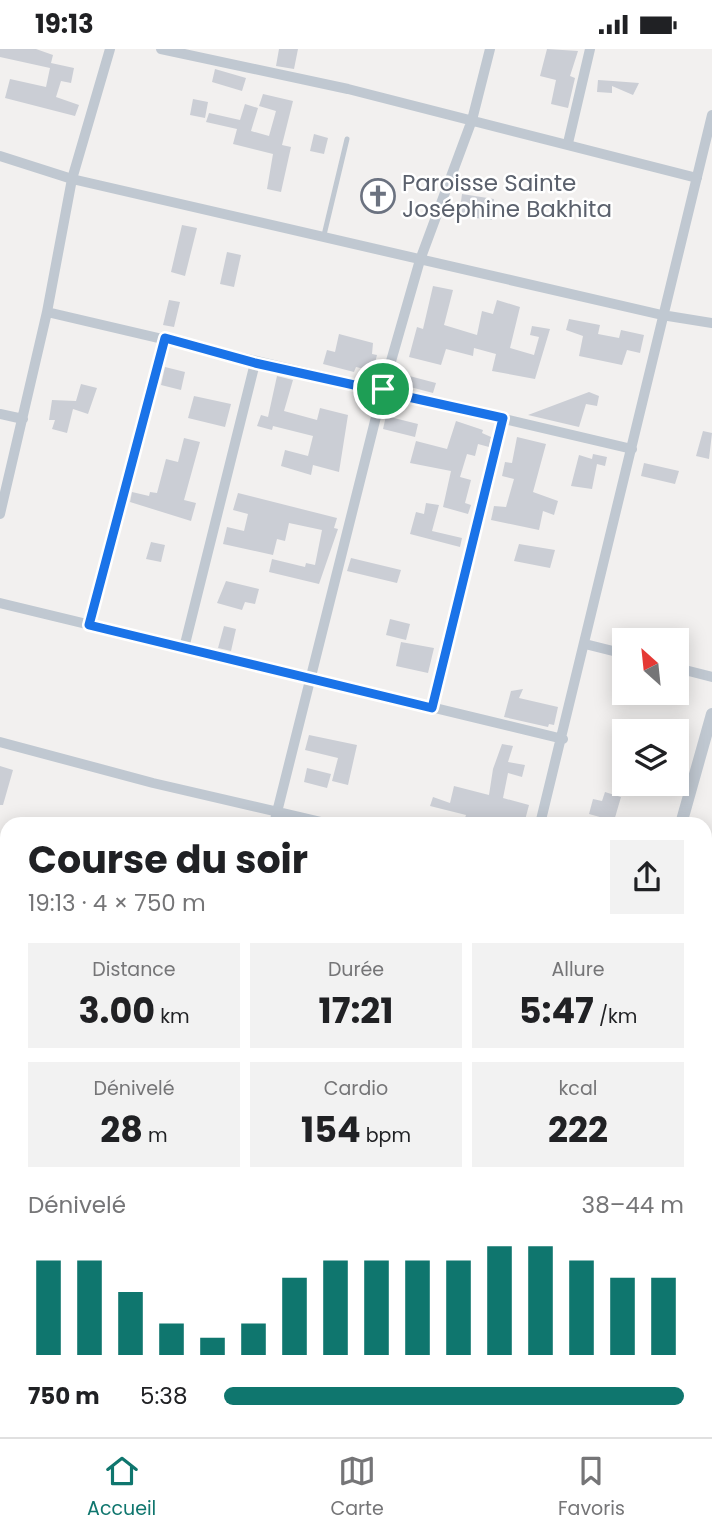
<!DOCTYPE html>
<html lang="fr">
<meta charset="utf-8">
<style>
body{margin:0;font-family:Poppins,sans-serif;background:#f2f2f2;color:#202124;height:100vh;display:flex;flex-direction:column;font-size:26px;white-space:nowrap}
*{box-sizing:border-box;margin:0}
p{font-size:23px;color:#757577}
.icon{flex:none;width:38px;height:38px;fill:none;stroke:currentColor;stroke-width:2;stroke-linecap:round;stroke-linejoin:round}
.map{position:relative;flex:1;overflow:hidden}
.panel{position:absolute;left:0px;top:768px;width:712px;height:621px;display:flex;flex-direction:column;background:#fff;border-radius:21px 21px 0 0;box-shadow:0 4px 18px #0003}
.panel>*{flex:none}
.needle{width:46px;rotate:333deg}
.controls{position:absolute;left:612px;top:579px;display:grid;gap:14px}
.controls a{display:grid;place-items:center;width:77px;height:77px;border-radius:0px;background:#fff;box-shadow:0 4px 18px #0003;font-size:35px}
.pin{position:absolute;display:grid;place-items:center;width:60px;height:60px;color:#fff;margin:-30px;border:4px solid #fff;border-radius:50%;box-shadow:0 2px 7px #0007}
.round{display:grid;place-items:center;flex:none;width:74px;height:74px;border-radius:0px;background:#f2f2f2}
.overview{display:flex;align-items:center;justify-content:space-between;height:119px;padding:0 28px}
h1{font-size:38px;font-weight:700;line-height:52px}
.stats{display:grid;grid-template-columns:repeat(3,1fr);gap:10px;height:119px;padding:7px 28px}
.stats div{display:grid;align-content:center;border-radius:0px;background:#f2f2f2;text-align:center}
.stats b{font-size:35px;font-weight:700}
.stats small{font-size:19px;font-weight:400}
.stats p{font-size:19px}
.chart{height:196px;padding:14px 28px}
.chart p{display:flex;justify-content:space-between}
.chart svg{width:100%;height:126px;margin-top:7px;stroke:#0f766e;stroke-width:6}
ul{padding:0 28px;list-style:none;font-size:23px}
li{display:grid;grid-template-columns:112px 84px 1fr;align-items:center;height:52px}
li i{height:18px;border-radius:9px;background:#0f766e}
.status{display:flex;justify-content:space-between;align-items:center;height:49px;padding:0 35px;background:#fff;direction:ltr}
.status svg{height:19px;fill:currentColor}
.tabs{display:flex;justify-content:space-around;align-items:center;height:98px;border-top:2px solid #e0e0e0;background:#fff;font-size:19px;color:#757577}
.tabs a{display:grid;justify-items:center;gap:4px}
.tabs .selected{color:#0f766e}
.map>svg:first-child{display:block}
</style>
<div class="status"><b>19:13</b><svg viewBox="0 0 49 12"><path d="M0 12V9h3v3zM5 12V6h3v6zM10 12V3h3v9zM15 12V0h3v12zM26 1h20v11H26zM47 4h2v5h-2z"/></svg></div>
<div class="map">
<svg width="712" height="1388" viewBox="0 0 712 1388">
<rect width="100%" height="100%" fill="#f2f0ef"/>
<path fill="#cbced5" d="M 0,0 L 36,0 L 53,6 L 51,14 L 74,19 L 71,34 L 61,32 L 56,48 L 79,56 L 75,67 L 5,49 L 10,30 L 46,38 L 50,19 L 0,8 Z
M 279,0 L 298,0 L 294,20 L 276,17 Z
M 547,0 L 578,2 L 570,27 L 575,29 L 568,59 L 551,55 L 556,31 L 540,27 Z
M 215,20 L 246,29 L 242,42 L 212,33 Z
M 598,31 L 613,32 L 639,34 L 633,46 L 612,37 L 612,44 L 597,43 Z
M 263,45 L 293,52 L 282,96 L 291,98 L 281,143 L 267,140 L 273,105 L 233,95 L 237,80 L 206,73 L 209,64 L 240,71 L 245,55 L 258,59 L 251,82 L 269,87 L 276,62 L 259,57 Z
M 193,50 L 208,53 L 205,69 L 190,66 Z
M 314,85 L 328,89 L 324,105 L 310,102 Z
M 462,145 L 494,150 L 492,171 L 459,167 Z
M 182,176 L 197,179 L 185,227 L 171,223 Z
M 227,203 L 241,206 L 234,238 L 220,235 Z
M 433,237 L 453,241 L 444,276 L 477,286 L 482,262 L 493,265 L 497,251 L 520,258 L 510,299 L 534,306 L 539,288 L 530,286 L 532,277 L 550,280 L 535,330 L 492,322 L 496,305 L 474,299 L 473,307 L 446,300 L 441,316 L 409,308 L 417,278 L 423,280 Z
M 169,251 L 180,253 L 174,278 L 163,276 Z
M 569,270 L 600,276 L 598,285 L 619,289 L 621,281 L 644,286 L 640,304 L 627,301 L 622,316 L 579,307 L 583,287 L 566,281 Z
M 339,285 L 373,294 L 372,305 L 377,306 L 373,322 L 356,318 L 354,323 L 323,315 L 327,301 L 335,303 Z
M 165,318 L 185,323 L 181,341 L 161,336 Z
M 398,324 L 436,334 L 433,344 L 395,334 Z
M 277,327 L 293,331 L 284,362 L 317,371 L 320,359 L 348,366 L 339,423 L 313,416 L 311,426 L 281,417 L 285,401 L 308,407 L 313,387 L 273,377 L 272,381 L 257,377 L 261,366 L 268,368 Z
M 81,335 L 97,339 L 88,365 L 73,360 L 67,384 L 52,380 L 55,371 L 49,371 L 52,351 L 76,352 Z
M 589,343 L 599,347 L 597,357 L 586,355 L 579,378 L 528,366 Z
M 194,347 L 231,355 L 225,378 L 188,369 Z
M 386,367 L 418,375 L 415,388 L 383,380 Z
M 456,372 L 483,381 L 482,384 L 491,388 L 489,398 L 478,395 L 475,407 L 467,405 L 460,428 L 471,431 L 465,454 L 471,456 L 468,465 L 443,458 L 451,422 L 410,414 L 416,392 L 447,400 Z
M 703,382 L 712,384 L 709,410 L 696,407 Z
M 517,388 L 546,395 L 533,443 L 558,452 L 554,466 L 543,462 L 539,481 L 491,471 L 494,457 L 506,458 L 514,430 L 502,427 L 505,413 L 512,414 Z
M 184,389 L 200,393 L 184,451 L 196,454 L 191,472 L 130,453 L 132,443 L 149,447 L 150,443 L 157,444 L 166,410 L 178,413 Z
M 593,405 L 607,408 L 605,417 L 597,415 L 592,440 L 571,437 L 579,406 L 592,410 Z
M 644,414 L 679,422 L 675,435 L 641,427 Z
M 238,444 L 337,469 L 334,479 L 338,480 L 319,535 L 269,523 L 272,510 L 305,518 L 306,514 L 315,516 L 322,481 L 289,474 L 285,492 L 277,490 L 273,506 L 223,495 L 227,478 L 244,482 L 248,465 L 233,461 Z
M 426,454 L 439,456 L 432,482 L 462,489 L 460,498 L 410,485 L 416,463 L 424,465 Z
M 151,493 L 165,496 L 161,513 L 146,510 Z
M 519,495 L 555,501 L 550,519 L 514,512 Z
M 351,509 L 401,521 L 397,534 L 347,522 Z
M 226,532 L 259,540 L 255,555 L 245,553 L 242,561 L 217,554 Z
M 390,570 L 410,575 L 406,591 L 386,586 Z
M 224,577 L 236,580 L 231,602 L 218,599 Z
M 401,593 L 434,599 L 428,624 L 396,617 Z
M 523,640 L 519,649 L 558,658 L 554,676 L 549,675 L 548,678 L 504,668 L 511,642 Z
M 309,686 L 357,696 L 348,736 L 332,732 L 338,709 L 305,701 Z
M 502,695 L 513,697 L 508,713 L 525,716 L 522,728 L 508,724 L 503,749 L 529,756 L 524,775 L 463,775 L 466,766 L 430,757 L 433,748 L 450,754 L 454,737 L 489,746 L 493,720 Z
M 0,717 L 13,721 L 3,756 L 0,756 Z
M 307,719 L 331,725 L 327,739 L 304,733 Z
M 605,743 L 621,748 L 614,772 L 589,765 L 593,750 L 602,752 Z"/>
<g fill="none" stroke-linecap="round" stroke-linejoin="round">
<path stroke="#c0c8d1" stroke-width="5" d="M 324,186 L 347,90"/>
<path stroke="#c0c8d1" stroke-width="10" d="M 161,0 L 348,40 L 697,129
M 568,94 L 590,0
M 0,107 L 72,130 L 662,266 L 712,274
M 47,263 L 632,400
M 0,365 L 23,370
M 0,465 L 47,263 L 72,130 L 110,0
M 0,554 L 563,690
M 89,576 L 165,289
M 585,595 L 625,605
M 184,599 L 255,314
M 677,619 L 712,628
M 432,659 L 504,369
M 0,693 L 153,734 L 330,775
M 274,775 L 383,340 L 420,211 L 472,71 L 490,0
M 540,775 L 712,66
M 0,834 L 7,836
M 705,853 L 712,852
M 0,952 L 7,954
M 0,1054 L 7,1022
M 0,1071 L 7,1072
M 0,1214 L 7,1216
M 705,1292 L 712,1293
M 545,1385 L 556,1388
M 390,1388 L 391,1382"/>
<path stroke="#c0c8d1" stroke-width="12" d="M 681,775 L 712,665
M 544,1388 L 545,1382"/>
</g>
<g fill="none" stroke-linecap="round" stroke-linejoin="round">
<g stroke="#fff" stroke-width="14">
<path id="route" d="M 165,289 L 255,314 L 503,369 L 432,659 L 89,576 Z"/>
</g>
<use href="#route" stroke="#1a73e8" stroke-width="9"/>
</g>
<defs>
<g id="church-ring" transform="scale(1.75)"><circle r="9.5" fill="#fff" stroke="#6b7280" stroke-width="1.5"/><path d="M-1.2-6h2.4v3.5h3.3v2.4h-3.3V6h-2.4V-.1h-3.3v-2.4h3.3Z" fill="#6b7280"/></g>
</defs>
<g fill-rule="evenodd">
<use href="#church-ring" x="378" y="147"/>
</g>
<g text-anchor="middle" stroke-width="5" stroke-linejoin="round" paint-order="stroke">
<g font-size="23" fill="#5b616d" stroke="#fff" text-anchor="start">
<text x="402" y="142">Paroisse Sainte<tspan x="402" dy="26">Joséphine Bakhita</tspan></text>
</g>
</g>
</svg>
<div class="controls">
<a><svg class="needle" viewBox="-14 -14 28 28"><path d="M0-13l5 13h-10z" fill="#e53935"/><path d="M0 13l5-13h-10z" fill="#757577"/></svg></a>
<a><svg class="icon" aria-label="layers" viewBox="0 0 24 24"><path d="M12 4l9 5-9 5-9-5zM3 14l9 5 9-5"/></svg></a>
</div>
<div class="pin" style="left:383px;top:340px;background:#1e9e55"><svg class="icon" aria-label="arrive" viewBox="0 0 24 24"><path d="M6 21V4h12l-3 4 3 4H6"/></svg></div>
<section class="panel">
<div class="overview"><div><h1>Course du soir</h1><p>19:13 · 4 × 750 m</p></div><a class="round"><svg class="icon" aria-label="share" viewBox="0 0 24 24"><path d="M12 15V3M7 8l5-5 5 5M5 13v7h14v-7"/></svg></a></div>
<div class="stats">
<div><p>Distance</p><b>3.00<small> km</small></b></div>
<div><p>Durée</p><b>17:21</b></div>
<div><p>Allure</p><b>5:47<small> /km</small></b></div>
</div>
<div class="stats">
<div><p>Dénivelé</p><b>28<small> m</small></b></div>
<div><p>Cardio</p><b>154<small> bpm</small></b></div>
<div><p>kcal</p><b>222</b></div>
</div>
<div class="chart"><p><span>Dénivelé</span>38–44 m</p>
<svg viewBox="0 0 160 44" preserveAspectRatio="none"><path d="M5 44V11M15 44V11M25 44V22M35 44V33M45 44V38M55 44V33M65 44V17M75 44V11M85 44V11M95 44V11M105 44V11M115 44V6M125 44V6M135 44V11M145 44V17M155 44V17"/></svg>
</div>
<ul>
<li><b>750 m</b>5:38<i style="width:100%"></i></li>
</ul>
</section>
</div>
<nav class="tabs">
<a class="selected"><svg class="icon" aria-label="home" viewBox="0 0 24 24"><path d="M3 11l9-7 9 7M6 9v11h12V9"/></svg>Accueil</a>
<a><svg class="icon" aria-label="map" viewBox="0 0 24 24"><path d="M3 6l6-2 6 2 6-2v14l-6 2-6-2-6 2zM9 4v14M15 6v14"/></svg>Carte</a>
<a><svg class="icon" aria-label="saved" viewBox="0 0 24 24"><path d="M7 4h10v16l-5-4-5 4z"/></svg>Favoris</a>
</nav>
